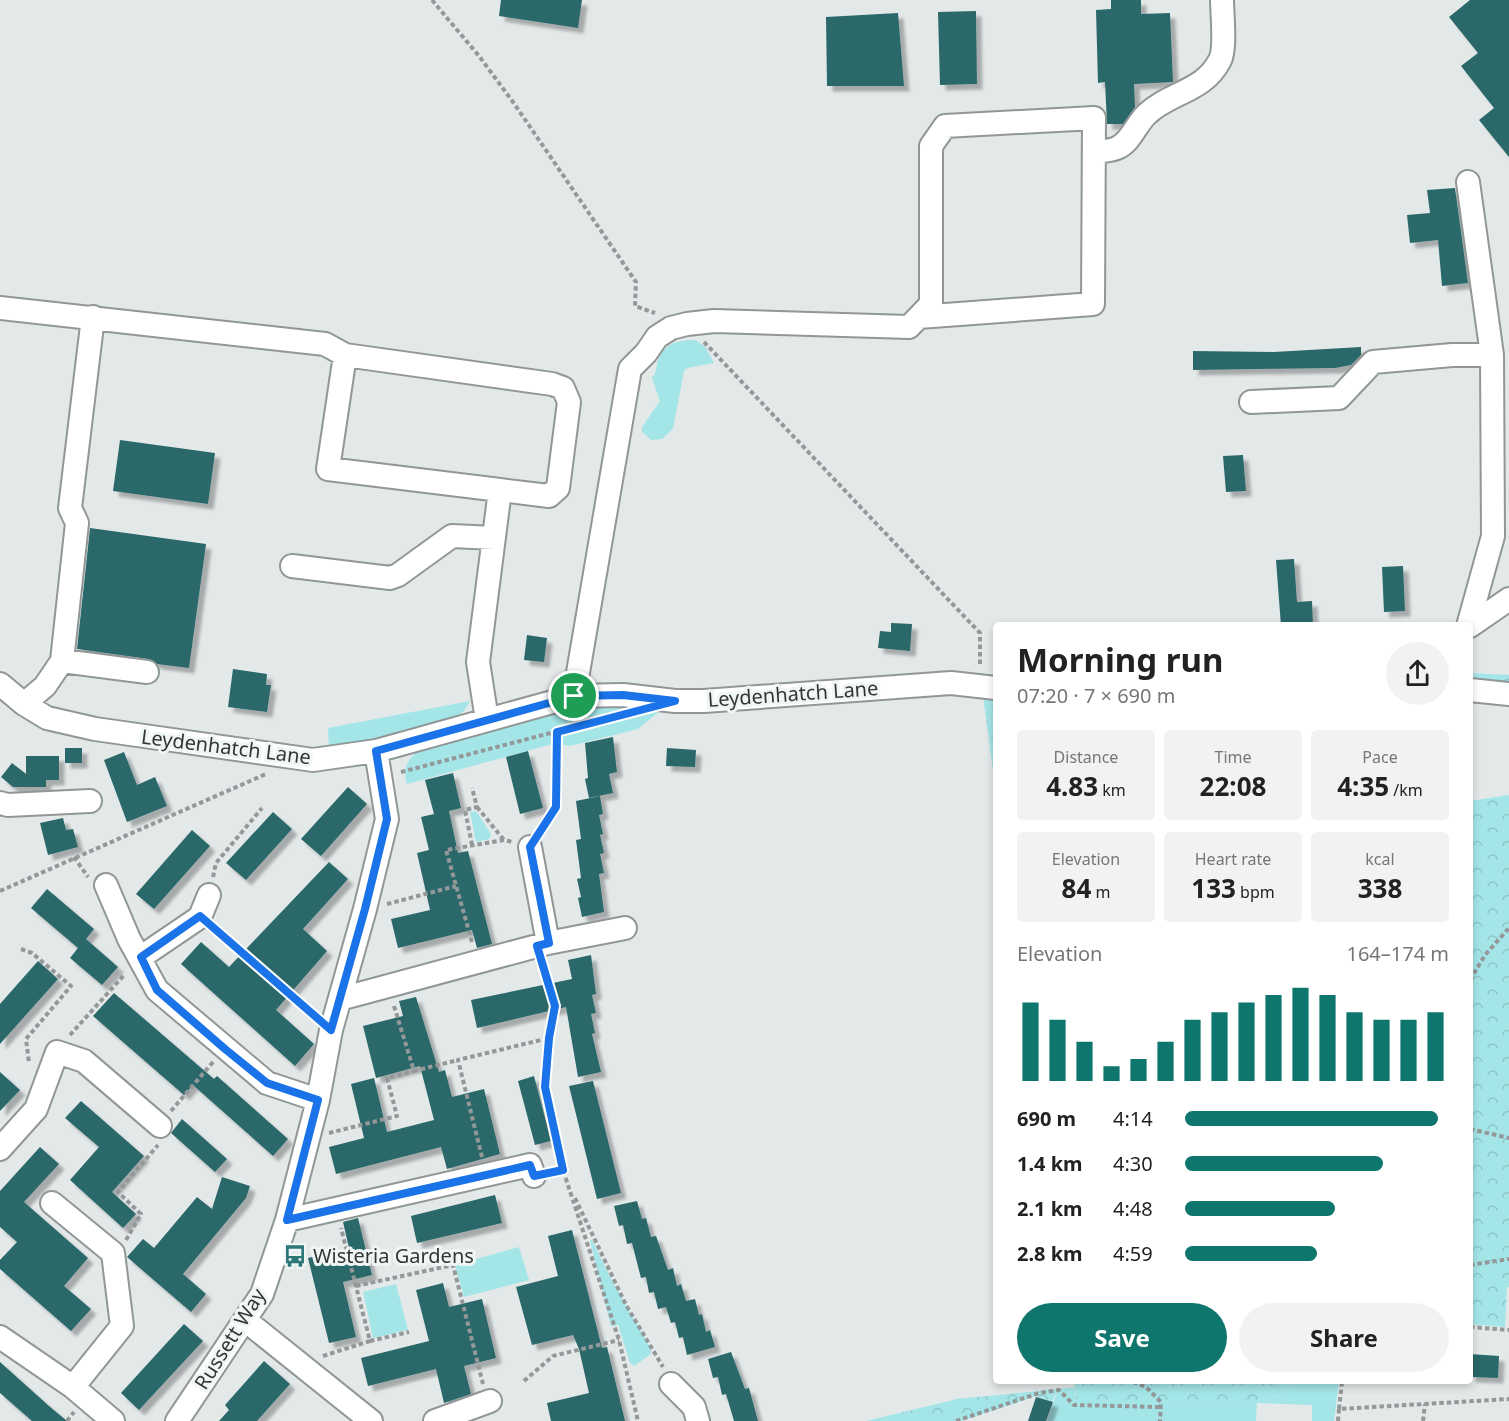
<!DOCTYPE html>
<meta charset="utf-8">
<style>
body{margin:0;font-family:"Noto Sans",sans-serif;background:#f2f2f2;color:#222;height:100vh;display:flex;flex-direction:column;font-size:22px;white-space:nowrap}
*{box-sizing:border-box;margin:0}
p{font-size:20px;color:#767676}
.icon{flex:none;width:33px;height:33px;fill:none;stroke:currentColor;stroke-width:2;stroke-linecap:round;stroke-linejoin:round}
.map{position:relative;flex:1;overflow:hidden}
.panel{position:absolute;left:993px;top:622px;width:480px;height:762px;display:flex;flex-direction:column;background:#fff;border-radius:6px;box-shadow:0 3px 9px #0003}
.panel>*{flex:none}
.pin{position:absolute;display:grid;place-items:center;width:51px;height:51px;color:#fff;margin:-26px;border:3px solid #fff;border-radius:50%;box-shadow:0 2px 6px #0007}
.round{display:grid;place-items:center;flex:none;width:63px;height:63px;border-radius:32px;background:#f2f2f2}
.headline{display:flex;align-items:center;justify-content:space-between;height:102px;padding:0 24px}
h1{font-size:33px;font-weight:700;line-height:45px}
.metrics{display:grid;grid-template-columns:repeat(3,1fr);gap:9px;height:102px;padding:6px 24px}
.metrics div{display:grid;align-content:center;border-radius:6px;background:#f2f2f2;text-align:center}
.metrics b{font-size:26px;font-weight:700}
.metrics small{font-size:16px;font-weight:400}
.metrics p{font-size:16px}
.chart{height:168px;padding:12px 24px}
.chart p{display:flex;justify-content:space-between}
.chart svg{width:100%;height:108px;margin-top:6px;stroke:#0f766e;stroke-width:6}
.button{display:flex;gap:12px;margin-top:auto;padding:12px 24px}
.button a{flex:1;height:69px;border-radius:36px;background:#0f766e;color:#fff;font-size:24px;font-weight:700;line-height:69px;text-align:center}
.button a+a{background:#f2f2f2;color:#222}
ul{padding:0 24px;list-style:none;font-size:20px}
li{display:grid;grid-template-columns:96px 72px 1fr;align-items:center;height:45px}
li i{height:15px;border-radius:8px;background:#0f766e}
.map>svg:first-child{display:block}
</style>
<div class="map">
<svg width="1509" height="1421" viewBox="0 0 1509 1421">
<defs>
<pattern id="forest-crowns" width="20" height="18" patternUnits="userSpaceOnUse" patternTransform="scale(1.5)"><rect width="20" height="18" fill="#a4e6e8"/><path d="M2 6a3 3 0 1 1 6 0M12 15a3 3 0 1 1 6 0" fill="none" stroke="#8ec6c8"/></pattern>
<filter id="shadow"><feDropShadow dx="5.5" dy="5.5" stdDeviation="1.5" flood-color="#0004"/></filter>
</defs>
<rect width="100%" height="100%" fill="#e3e8e9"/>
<path fill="#a4e6e8" d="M 696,340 L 706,348 L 714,363 L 687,368 L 684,371 L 673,429 L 662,439 L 651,440 L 642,432 L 642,427 L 660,401 L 652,378 C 656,373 656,370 657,364 C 661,344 679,339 696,340 Z
M 470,701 L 464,711 L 446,725 L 350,746 L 329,748 L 328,728 Z
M 668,704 L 638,729 L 570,746 L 556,743 L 407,784 C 401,765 410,758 423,746 L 566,705 Z
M 476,811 L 491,834 L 489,839 L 476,842 L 470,812 Z
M 592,1240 L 612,1281 L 651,1348 L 651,1354 L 634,1366 L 630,1363 L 618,1325 L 611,1326 L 590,1241 Z
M 519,1247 L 529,1280 L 464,1297 L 455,1265 Z
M 396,1284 L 408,1330 L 373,1338 L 363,1292 Z
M 1293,1382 L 1339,1382 L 1334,1421 L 1312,1421 L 1312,1405 L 1257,1403 L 1256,1421 L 1047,1421 L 1058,1389 L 1074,1387 L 1077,1401 L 1161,1401 L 1256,1406 L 1256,1403 L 1270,1401 Z"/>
<path fill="url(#forest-crowns)" d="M 1470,673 L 1509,675 L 1509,685 L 1470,680 Z
M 983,696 L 996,697 L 996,792 Z
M 1509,795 L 1509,1287 L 1507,1287 L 1505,1327 L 1470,1324 L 1470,801 Z
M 1074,1382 L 1293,1382 L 1270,1401 L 1257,1403 L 1256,1406 L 1161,1401 L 1077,1401 Z
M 1058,1389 L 1052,1402 L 1036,1396 L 961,1421 L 866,1421 L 957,1399 Z"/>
<path fill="#2b686a" filter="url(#shadow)" d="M 501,0 L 582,0 L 578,28 L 499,16 Z
M 1111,0 L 1141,0 L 1141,14 L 1170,13 L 1173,82 L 1134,84 L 1135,107 L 1123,124 L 1107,124 L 1105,82 L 1098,83 L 1096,10 L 1111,9 Z
M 1470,0 L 1509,0 L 1509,157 L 1479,120 L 1494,108 L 1461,66 L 1478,53 L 1449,17 Z
M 976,11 L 977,84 L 940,85 L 938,12 Z
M 898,13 L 904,86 L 827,86 L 826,17 Z
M 1455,188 L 1468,283 L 1442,286 L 1438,240 L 1410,243 L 1407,215 L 1430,213 L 1427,190 Z
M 1361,347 L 1361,355 L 1351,365 L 1335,368 L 1193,370 L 1193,351 L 1274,352 Z
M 120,440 L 215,453 L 208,504 L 113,491 Z
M 1243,455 L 1246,491 L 1226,492 L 1223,456 Z
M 90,528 L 206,544 L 189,668 L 157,664 L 149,659 L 77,649 Z
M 1294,559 L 1297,602 L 1312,601 L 1313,626 L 1281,626 L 1276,560 Z
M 1403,566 L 1405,611 L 1384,612 L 1382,567 Z
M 891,623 L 912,624 L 910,651 L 878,648 L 880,631 L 891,632 Z
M 527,635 L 547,638 L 544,662 L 524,660 Z
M 233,669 L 267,674 L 266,685 L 271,685 L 267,712 L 228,707 Z
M 613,737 L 617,772 L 609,774 L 613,793 L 589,798 L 585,779 L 588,778 L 585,743 Z
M 65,748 L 82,748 L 82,763 L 65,763 Z
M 667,748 L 696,750 L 695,767 L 666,766 Z
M 528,751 L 543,808 L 520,814 L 506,757 Z
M 124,752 L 137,785 L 155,777 L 167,806 L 127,822 L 104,760 Z
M 26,756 L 59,756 L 59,780 L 46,780 L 46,787 L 13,787 L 1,777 L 12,763 L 26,774 Z
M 453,773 L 461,808 L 449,811 L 458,853 L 468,851 L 492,944 L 477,948 L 472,930 L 398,948 L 391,919 L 430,910 L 417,853 L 429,850 L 421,817 L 434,814 L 425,780 Z
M 348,787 L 367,804 L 321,856 L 301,839 Z
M 600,796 L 603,814 L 599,815 L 603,834 L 600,835 L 604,853 L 600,854 L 604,873 L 599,874 L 604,912 L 582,917 L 578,898 L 581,897 L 577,879 L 581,878 L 576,840 L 581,839 L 576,801 Z
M 273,812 L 292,829 L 246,880 L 226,863 Z
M 63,818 L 66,830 L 73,829 L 78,847 L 48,855 L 40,823 Z
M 192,830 L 210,846 L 154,909 L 136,894 Z
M 329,862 L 348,879 L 303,929 L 327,951 L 276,1010 L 314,1044 L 295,1066 L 181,964 L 201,942 L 229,967 Z
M 47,889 L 94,929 L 86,939 L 118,967 L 102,985 L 70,958 L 78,948 L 31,908 Z
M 591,955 L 596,994 L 592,995 L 596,1013 L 591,1014 L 595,1033 L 592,1034 L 601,1072 L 578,1077 L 566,1007 L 477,1028 L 471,1000 L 572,979 L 568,960 Z
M 38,961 L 58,979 L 0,1044 L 0,1004 Z
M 114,993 L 214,1079 L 217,1076 L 288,1139 L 273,1156 L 193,1085 L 184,1095 L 93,1016 Z
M 416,997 L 439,1072 L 445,1070 L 452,1097 L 484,1089 L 500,1154 L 447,1169 L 441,1147 L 336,1174 L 329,1147 L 364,1138 L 351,1084 L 374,1078 L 387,1132 L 434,1120 L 420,1066 L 376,1078 L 363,1026 L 403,1016 L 399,1001 Z
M 0,1072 L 20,1090 L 0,1111 Z
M 534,1076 L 551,1141 L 535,1145 L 518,1081 Z
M 593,1081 L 621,1193 L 597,1199 L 569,1086 Z
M 81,1101 L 144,1156 L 112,1192 L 136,1214 L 123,1228 L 70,1180 L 99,1147 L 65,1118 Z
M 182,1119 L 227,1159 L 215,1172 L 171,1133 Z
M 40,1147 L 59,1164 L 24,1202 L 88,1258 L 64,1286 L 91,1309 L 71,1331 L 0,1269 L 0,1260 L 17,1242 L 0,1227 L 0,1191 Z
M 222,1177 L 250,1186 L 246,1198 L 183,1274 L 206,1294 L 191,1312 L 127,1257 L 143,1239 L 154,1248 L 197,1197 L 212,1209 Z
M 495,1195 L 502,1223 L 417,1243 L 411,1216 Z
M 637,1201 L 642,1219 L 646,1218 L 651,1237 L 656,1236 L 668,1270 L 673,1268 L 677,1286 L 681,1284 L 686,1301 L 695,1299 L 699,1315 L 702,1314 L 706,1332 L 710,1330 L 715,1347 L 687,1355 L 683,1337 L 679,1338 L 675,1322 L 671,1323 L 666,1307 L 658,1309 L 654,1292 L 649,1293 L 646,1277 L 641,1278 L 632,1243 L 627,1244 L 623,1225 L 619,1226 L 614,1206 Z
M 358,1218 L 372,1275 L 343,1282 L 356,1337 L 329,1343 L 308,1258 L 349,1248 L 343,1222 Z
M 572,1230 L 602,1348 L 607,1347 L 625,1421 L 551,1421 L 547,1403 L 589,1393 L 579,1349 L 573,1335 L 532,1345 L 516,1287 L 558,1276 L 548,1236 Z
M 443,1283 L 449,1307 L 482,1299 L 496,1358 L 464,1366 L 471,1394 L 444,1403 L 436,1369 L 368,1386 L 361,1358 L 429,1341 L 416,1290 Z
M 184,1324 L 203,1341 L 139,1410 L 121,1393 Z
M 731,1352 L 745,1389 L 749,1388 L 758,1421 L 734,1421 L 726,1394 L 722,1395 L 718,1377 L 713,1378 L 708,1359 Z
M 1470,1354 L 1499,1356 L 1498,1378 L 1470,1377 Z
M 264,1361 L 290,1384 L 257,1421 L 219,1421 L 229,1410 L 225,1405 Z
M 0,1362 L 49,1406 L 67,1421 L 32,1421 L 0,1393 Z
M 1036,1397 L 1053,1402 L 1046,1421 L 1028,1421 Z"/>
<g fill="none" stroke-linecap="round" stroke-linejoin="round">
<g stroke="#919696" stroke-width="26">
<path id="minor" d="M 1094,152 C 1101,151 1110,151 1117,148 C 1131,142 1136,124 1147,114 C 1170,92 1204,92 1220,60 C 1226,49 1222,13 1222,0
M 0,308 L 325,344 L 345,355 L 552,384 L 563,388 L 569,402 L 558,488 L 549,496 L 500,490 L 478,662 L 487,720
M 345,355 L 328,469 L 500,490
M 1251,402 L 1339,398 L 1373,362 L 1452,355 L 1492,355
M 292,566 L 390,578 L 398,575 L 452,536 L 494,538
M 1468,626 L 1493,536 L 1492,355 L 1468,182
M 1470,626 L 1509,599
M 62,661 L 147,672
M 0,684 L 24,704 L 47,718 L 95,729 L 313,760 L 376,751 L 574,696 L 623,695 L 675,701 L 704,701 L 951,683 L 996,688
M 1470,690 L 1509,694
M 574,696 L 630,369 L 646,353 L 657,337 L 671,328 L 687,324 L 714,321 L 909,327 L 931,304 L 931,146 L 945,126 L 1094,118 L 1093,304 L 919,317
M 24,704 L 45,686 L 62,661 L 77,523 L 70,508 L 93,317
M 0,803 L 8,805 L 90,801
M 530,847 L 548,943
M 106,885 L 129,939 L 157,990 L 267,1083 L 318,1100
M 141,957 L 200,917 L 209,895
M 340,999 L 548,943 L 625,928
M 0,1149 L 36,1109 L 57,1052 L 84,1061 L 160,1126
M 52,1203 L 113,1253 L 122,1326 L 73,1387
M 287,1220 L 530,1165 L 534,1176
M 245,1320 L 371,1421
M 0,1337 L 73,1387 L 113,1421
M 671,1384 L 694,1407 L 698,1421
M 177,1421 L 262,1294 L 287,1220 L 318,1100 L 331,1030 L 365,909 L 387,819 L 376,751
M 435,1421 L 490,1401"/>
</g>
<path stroke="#949899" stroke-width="4" stroke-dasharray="4.5 3" stroke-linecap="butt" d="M 432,0 L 479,56 L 513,102 L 636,282 L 635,306 L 655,313
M 704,342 L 980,633 L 980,666
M 401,772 L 608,718
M 477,807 L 504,840
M 541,831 L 556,807 L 557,732
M 472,845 L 465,810 L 477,807 L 472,788
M 74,857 L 88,877
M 213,877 L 216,863 L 262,808
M 0,891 L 266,774
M 387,904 L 456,886
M 214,929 L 315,1016
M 472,942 L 446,850 L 504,840 L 513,842
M 21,949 L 32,953 L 71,986 L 26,1039 L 29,1063
M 1470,980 L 1485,955 L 1509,928
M 394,1006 L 414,1071 L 458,1060
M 70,1035 L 125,974
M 549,1038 L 545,1087 L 563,1170 L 619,1340 L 638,1421
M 171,1111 L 213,1062
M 1470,1129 L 1509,1138
M 329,1133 L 397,1116 L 387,1078 L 414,1071
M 482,1157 L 458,1060 L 549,1038 L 555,1006 L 543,965
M 575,1198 L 626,1305 L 663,1367
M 126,1240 L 141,1214 L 118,1192 L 158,1145
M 1470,1265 L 1509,1259
M 356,1286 L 453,1265 L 483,1384
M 1470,1327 L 1509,1330
M 370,1341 L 409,1332
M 323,1356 L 370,1341 L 341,1228
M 524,1381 L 553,1356 L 619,1340
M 1133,1382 L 1146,1387 L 1161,1402 L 1160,1421
M 1339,1409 L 1342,1382
M 67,1421 L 74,1412
M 956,1421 L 1039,1393 L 1059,1390 L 1074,1405 L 1160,1407
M 1338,1421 L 1339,1409 L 1509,1399
M 1423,1421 L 1425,1404"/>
<use href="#minor" stroke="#fff" stroke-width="22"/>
</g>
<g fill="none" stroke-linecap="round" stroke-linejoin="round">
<g stroke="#fff" stroke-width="12">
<path id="route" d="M 623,695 L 675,701 L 557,732 L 556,807 L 530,847 L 549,943 L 537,946 L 555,1006 L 549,1038 L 545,1087 L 563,1170 L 534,1176 L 530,1165 L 287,1220 L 318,1100 L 267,1083 L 225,1049 L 157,990 L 141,957 L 200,916 L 331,1030 L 365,909 L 387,819 L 376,751 L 574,696 Z"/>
</g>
<use href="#route" stroke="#1a73e8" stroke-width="8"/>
</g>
<defs>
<g id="bus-bare" transform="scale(1.8)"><path d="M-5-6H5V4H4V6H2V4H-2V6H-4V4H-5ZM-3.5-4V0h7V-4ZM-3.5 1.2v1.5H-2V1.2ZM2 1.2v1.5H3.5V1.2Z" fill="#2d7779" stroke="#f0f6f6" stroke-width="2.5" paint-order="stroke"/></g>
</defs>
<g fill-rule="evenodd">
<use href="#bus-bare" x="295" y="1256"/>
</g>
<g text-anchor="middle" stroke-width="6" stroke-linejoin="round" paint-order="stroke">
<g font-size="20" fill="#343636" stroke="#f0f6f6">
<text transform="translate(793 694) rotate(-4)" y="7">Leydenhatch Lane</text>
<text transform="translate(226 747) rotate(7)" y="7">Leydenhatch Lane</text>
<text transform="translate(230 1339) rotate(-58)" y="7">Russett Way</text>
</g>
<g font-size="20" fill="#343636" stroke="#f0f6f6" text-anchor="start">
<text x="313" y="1263">Wisteria Gardens</text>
</g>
</g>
</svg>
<div class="pin" style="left:574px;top:696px;background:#1e9e55"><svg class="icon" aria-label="arrive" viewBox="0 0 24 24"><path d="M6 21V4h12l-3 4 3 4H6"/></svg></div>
<section class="panel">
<div class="headline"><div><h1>Morning run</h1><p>07:20 · 7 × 690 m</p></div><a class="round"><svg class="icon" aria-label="share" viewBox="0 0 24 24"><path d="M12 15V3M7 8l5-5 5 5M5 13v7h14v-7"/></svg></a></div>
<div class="metrics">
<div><p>Distance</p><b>4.83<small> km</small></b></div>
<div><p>Time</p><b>22:08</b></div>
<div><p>Pace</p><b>4:35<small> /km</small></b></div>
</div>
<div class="metrics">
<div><p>Elevation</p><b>84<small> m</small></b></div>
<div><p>Heart rate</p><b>133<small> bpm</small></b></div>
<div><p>kcal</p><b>338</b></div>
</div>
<div class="chart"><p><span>Elevation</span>164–174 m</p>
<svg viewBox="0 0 160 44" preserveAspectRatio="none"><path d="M5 44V12M15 44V19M25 44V28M35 44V38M45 44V35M55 44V28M65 44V19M75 44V16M85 44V12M95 44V9M105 44V6M115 44V9M125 44V16M135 44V19M145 44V19M155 44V16"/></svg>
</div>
<ul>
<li><b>690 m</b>4:14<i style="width:96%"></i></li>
<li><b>1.4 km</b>4:30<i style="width:75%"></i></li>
<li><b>2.1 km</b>4:48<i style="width:57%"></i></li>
<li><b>2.8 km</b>4:59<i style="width:50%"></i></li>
</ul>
<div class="button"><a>Save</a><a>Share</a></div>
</section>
</div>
